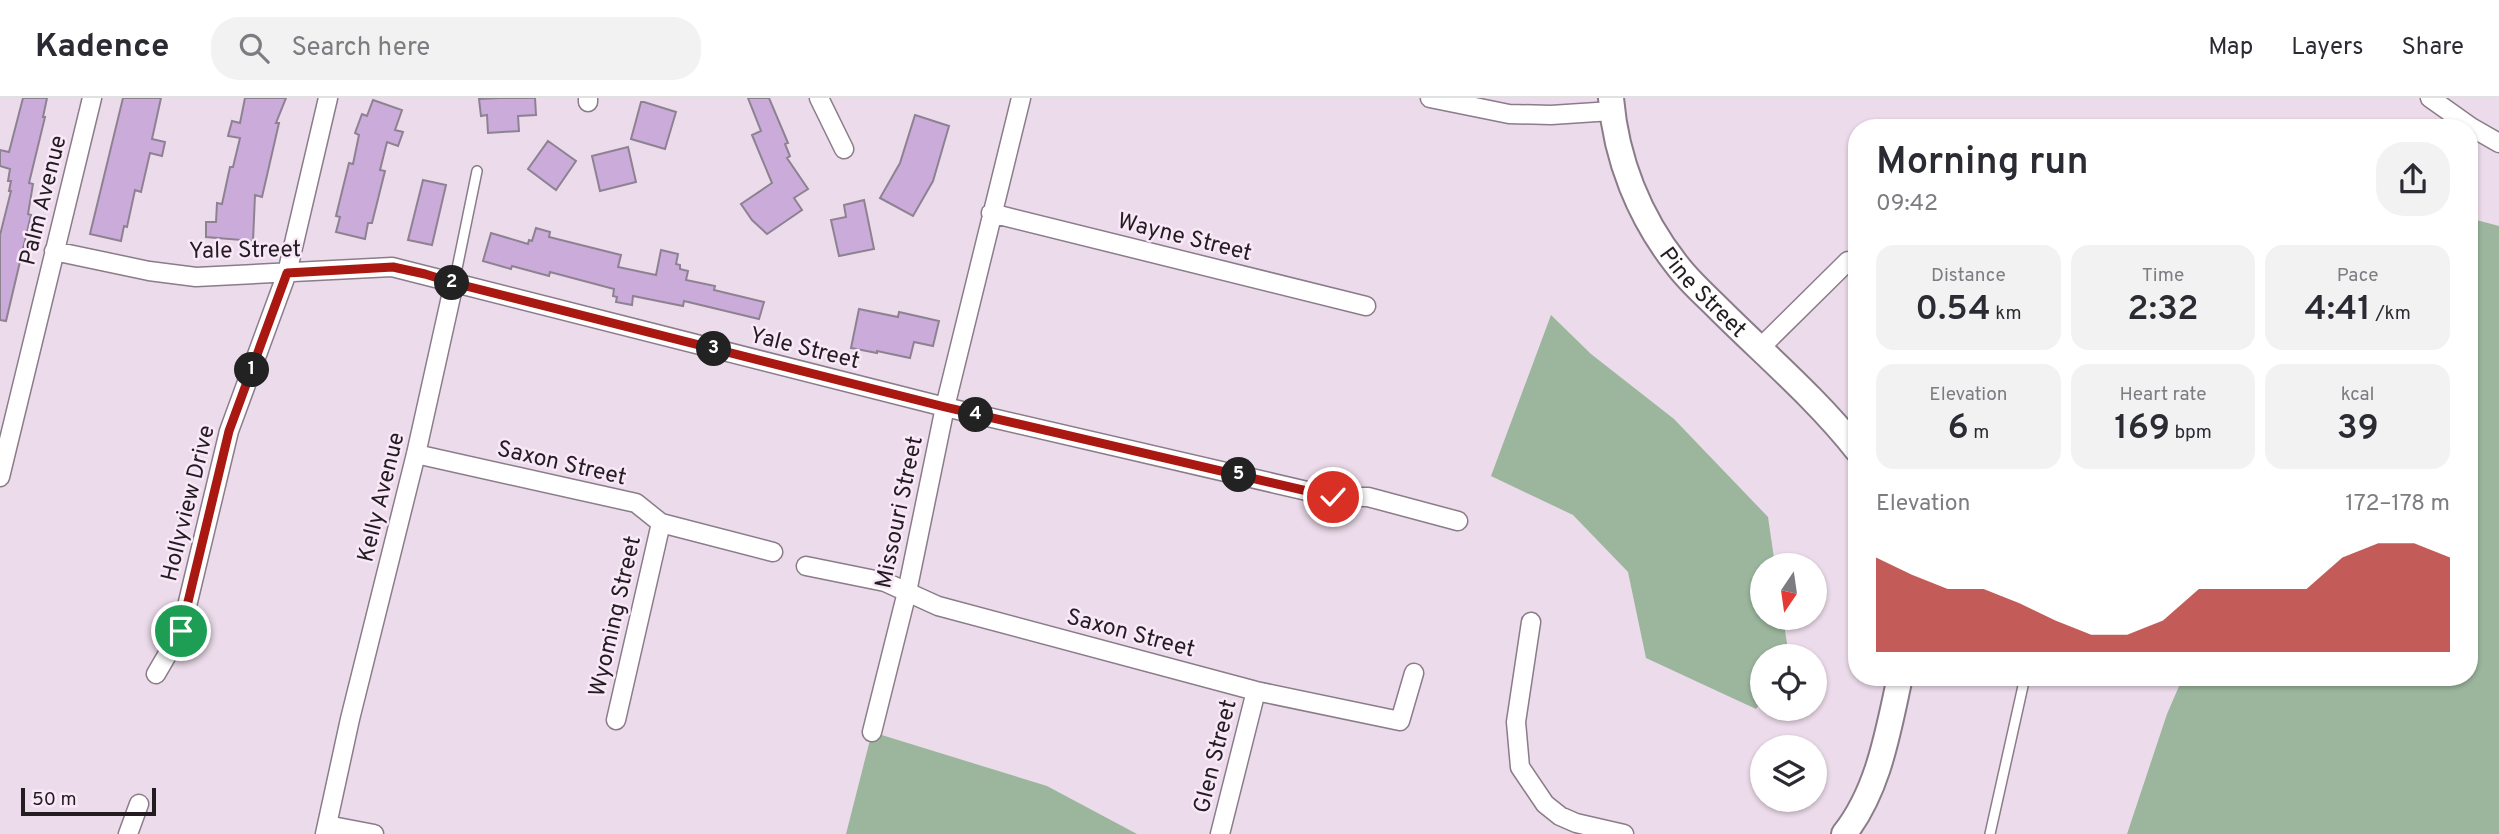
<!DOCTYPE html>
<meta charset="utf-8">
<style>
body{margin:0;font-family:Overpass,sans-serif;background:#f2f2f3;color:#2b2b33;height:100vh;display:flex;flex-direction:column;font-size:26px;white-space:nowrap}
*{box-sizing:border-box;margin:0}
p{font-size:23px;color:#7c7c81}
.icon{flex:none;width:38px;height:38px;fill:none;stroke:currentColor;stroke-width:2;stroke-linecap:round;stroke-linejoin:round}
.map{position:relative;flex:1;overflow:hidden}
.panel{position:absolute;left:1848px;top:21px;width:630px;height:567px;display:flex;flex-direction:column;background:#fff;border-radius:28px;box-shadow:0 2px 5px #0004}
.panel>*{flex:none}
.needle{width:46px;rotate:193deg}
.buttons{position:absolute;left:1750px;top:455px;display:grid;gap:14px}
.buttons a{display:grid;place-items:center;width:77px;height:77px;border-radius:50%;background:#fff;box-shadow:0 2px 5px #0004;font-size:35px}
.scale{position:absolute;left:21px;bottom:18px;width:135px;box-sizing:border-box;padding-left:7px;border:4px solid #231d22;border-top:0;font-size:19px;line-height:24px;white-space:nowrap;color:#231d22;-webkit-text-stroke:5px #f9e8f8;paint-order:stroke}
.pin{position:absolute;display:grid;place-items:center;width:60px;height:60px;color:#fff;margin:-30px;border:4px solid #fff;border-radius:50%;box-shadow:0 2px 7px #0007}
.km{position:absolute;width:35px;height:35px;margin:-18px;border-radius:50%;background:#222;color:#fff;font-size:19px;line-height:35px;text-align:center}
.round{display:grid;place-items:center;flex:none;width:74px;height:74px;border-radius:28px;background:#f2f2f3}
.summary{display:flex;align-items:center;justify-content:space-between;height:119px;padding:0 28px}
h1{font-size:38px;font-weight:600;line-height:52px}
.figures{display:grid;grid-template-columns:repeat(3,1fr);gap:10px;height:119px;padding:7px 28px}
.figures div{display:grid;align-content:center;border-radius:18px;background:#f2f2f3;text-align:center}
.figures b{font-size:35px;font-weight:600}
.figures small{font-size:19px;font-weight:400}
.figures p{font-size:19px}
.chart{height:196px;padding:14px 28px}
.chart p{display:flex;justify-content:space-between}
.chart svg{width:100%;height:126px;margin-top:7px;fill:#aa1812;opacity:.7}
header{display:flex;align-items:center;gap:42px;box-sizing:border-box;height:98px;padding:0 35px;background:#fff;border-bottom:2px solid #e1e1e2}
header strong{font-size:33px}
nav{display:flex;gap:38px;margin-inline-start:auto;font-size:24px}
.search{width:490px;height:63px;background:#f2f2f3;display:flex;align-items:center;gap:18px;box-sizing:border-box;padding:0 24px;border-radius:28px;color:#7c7c81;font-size:26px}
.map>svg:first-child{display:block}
</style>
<header>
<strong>Kadence</strong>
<div class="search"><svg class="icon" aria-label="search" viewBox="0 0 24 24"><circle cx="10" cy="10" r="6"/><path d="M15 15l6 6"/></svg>Search here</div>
<nav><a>Map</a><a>Layers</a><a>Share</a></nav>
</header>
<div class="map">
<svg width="2499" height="736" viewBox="0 0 2499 736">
<rect width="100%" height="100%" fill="#ecdbea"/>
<path fill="#9cb69d" d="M 2469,120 L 2499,128 L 2499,736 L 2127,736 L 2167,616 L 2183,579 L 2469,579 Z
M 1551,217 L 1591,256 L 1674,321 L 1768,419 L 1775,467 L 1762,467 L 1762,520 L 1783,520 L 1789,558 L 1762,558 L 1762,603 L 1756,611 L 1646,560 L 1628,474 L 1573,417 L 1491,378 Z
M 872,634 L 1047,688 L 1137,736 L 846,736 Z"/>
<path fill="#cbabda" stroke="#8d8292" stroke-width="2" d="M 23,0 L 47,0 L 43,19 L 45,19 L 29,85 L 33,86 L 28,116 L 31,117 L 6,223 L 0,222 L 0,137 L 11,93 L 9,93 L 11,83 L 8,83 L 10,71 L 0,68 L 0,52 L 9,54 Z
M 123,0 L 161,0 L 152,41 L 165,44 L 162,58 L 150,55 L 141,94 L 135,92 L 127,129 L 124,128 L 121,143 L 90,136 Z
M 245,0 L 286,0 L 276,25 L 279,25 L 262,99 L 255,97 L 253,143 L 206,139 L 206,124 L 216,124 L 217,105 L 222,106 L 230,69 L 233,69 L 240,40 L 228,38 L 232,23 L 240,25 Z
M 500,0 L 535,0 L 536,17 L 518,18 L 519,33 L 488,35 L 487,17 L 481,18 L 479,1 Z
M 748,0 L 769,0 L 788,45 L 785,46 L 790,58 L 787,60 L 808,91 L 794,100 L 802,112 L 767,136 L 752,122 L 741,106 L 772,85 L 752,37 L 761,33 Z
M 373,2 L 402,12 L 395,32 L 403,34 L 398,48 L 387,44 L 380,72 L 385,73 L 372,125 L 368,125 L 365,141 L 336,134 L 340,119 L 336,118 L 349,65 L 353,66 L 359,37 L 355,35 L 362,16 L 367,18 Z
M 641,4 L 644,4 L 676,14 L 665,51 L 631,41 Z
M 915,17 L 949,28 L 933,83 L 913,118 L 880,100 L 900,65 Z
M 548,43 L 576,63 L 556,92 L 528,71 Z
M 628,49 L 636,84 L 600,93 L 592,58 Z
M 423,82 L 446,87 L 432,147 L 408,142 Z
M 864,102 L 874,151 L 839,158 L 831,122 L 846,119 L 844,107 Z
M 536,130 L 550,134 L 549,139 L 621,157 L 618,169 L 656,177 L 661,152 L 678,156 L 676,166 L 680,167 L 680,171 L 688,173 L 686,182 L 715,188 L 714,192 L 764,204 L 759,221 L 684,203 L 683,208 L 633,198 L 632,207 L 616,204 L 617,199 L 613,198 L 614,191 L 550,174 L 549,178 L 512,168 L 511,171 L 483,163 L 491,135 L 528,146 L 529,142 L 532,143 Z
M 859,211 L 898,219 L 899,214 L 939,223 L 933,248 L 914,244 L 910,260 L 877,253 L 877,255 L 851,250 Z"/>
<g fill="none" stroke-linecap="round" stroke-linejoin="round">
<g stroke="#8b7c8a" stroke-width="12">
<path id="lane" d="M 454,185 L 477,73
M 1990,736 L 2025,579"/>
</g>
<g stroke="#8b7c8a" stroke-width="21">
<path id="street" d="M 819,0 L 844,51
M 1430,0 L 1509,16 L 1551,17 L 1612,13
M 2430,0 L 2471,29 L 2499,45
M 588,4 L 588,0
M 991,115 L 1366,208
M 54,153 L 149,173 L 196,179 L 392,169 L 945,309 L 1333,399 L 1368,399 L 1458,423
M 1759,251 L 1848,163
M 416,356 L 636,405 L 661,425 L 773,454
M 0,379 L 92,0
M 806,468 L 885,484 L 938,508 L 1256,593 L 1400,623 L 1414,575
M 1531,524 L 1516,624 L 1520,669 L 1545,706 L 1560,718 L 1576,725 L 1624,736
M 156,576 L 181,533 L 229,333 L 287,175 L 328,0
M 616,622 L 661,425
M 872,634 L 907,494 L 945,309 L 1021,0
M 327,727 L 374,736
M 128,736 L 139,706
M 325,736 L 350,621 L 416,356 L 454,185
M 1220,736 L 1256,593"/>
</g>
<g stroke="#8b7c8a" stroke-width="28">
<g id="secondary">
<path id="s1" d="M 1611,0 C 1616,61 1639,119 1677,167 C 1689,183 1704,196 1718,210 C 1763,255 1818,302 1857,352"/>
<path d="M 1844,736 C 1879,692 1888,633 1900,579"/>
</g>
</g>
<use href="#lane" stroke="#fff" stroke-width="9"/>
<use href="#street" stroke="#fff" stroke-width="18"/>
<use href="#secondary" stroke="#fff" stroke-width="24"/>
</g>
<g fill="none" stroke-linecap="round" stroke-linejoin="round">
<g stroke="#fff" stroke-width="14">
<path id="route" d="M 181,533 L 229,333 L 287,175 L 393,169 L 425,176 L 454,185 L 945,309 L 1333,399"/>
</g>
<use href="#route" stroke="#aa1812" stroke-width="9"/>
</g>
<g text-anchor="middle" stroke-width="5" stroke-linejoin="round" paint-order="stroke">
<g font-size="23" fill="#231d22" stroke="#f9e8f8">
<text transform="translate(42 102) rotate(-76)" y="8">Palm Avenue</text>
<text transform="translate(1185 138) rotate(14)" y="8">Wayne Street</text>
<text transform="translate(245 151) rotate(-1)" y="8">Yale Street</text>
<text dy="8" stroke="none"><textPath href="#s1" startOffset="220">Pine Street</textPath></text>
<text transform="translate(805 249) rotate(14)" y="8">Yale Street</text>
<text transform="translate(562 364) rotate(13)" y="8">Saxon Street</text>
<text transform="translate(380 399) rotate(-76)" y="8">Kelly Avenue</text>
<text transform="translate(187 405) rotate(-76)" y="8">Hollyview Drive</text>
<text transform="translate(898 414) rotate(-78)" y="8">Missouri Street</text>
<text transform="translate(614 518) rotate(-77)" y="8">Wyoming Street</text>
<text transform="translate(1131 534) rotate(15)" y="8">Saxon Street</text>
<text transform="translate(1214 658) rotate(-76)" y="8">Glen Street</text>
</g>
</g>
</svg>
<div class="buttons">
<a><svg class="needle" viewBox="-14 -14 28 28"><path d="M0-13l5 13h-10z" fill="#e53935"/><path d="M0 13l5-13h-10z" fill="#7c7c81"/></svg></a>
<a><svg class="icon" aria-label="locate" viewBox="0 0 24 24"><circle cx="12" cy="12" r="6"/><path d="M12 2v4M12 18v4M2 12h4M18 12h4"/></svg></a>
<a><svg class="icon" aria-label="layers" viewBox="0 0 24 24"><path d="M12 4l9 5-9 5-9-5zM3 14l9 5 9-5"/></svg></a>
</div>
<div class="scale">50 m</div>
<div class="pin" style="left:181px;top:533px;background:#1e9e55"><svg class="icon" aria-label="arrive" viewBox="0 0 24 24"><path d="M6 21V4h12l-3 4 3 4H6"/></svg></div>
<div class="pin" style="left:1333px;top:399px;background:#d93025"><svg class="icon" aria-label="check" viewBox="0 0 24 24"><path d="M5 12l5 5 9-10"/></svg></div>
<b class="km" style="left:252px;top:272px">1</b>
<b class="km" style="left:452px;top:185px">2</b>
<b class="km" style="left:714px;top:251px">3</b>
<b class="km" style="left:976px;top:317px">4</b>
<b class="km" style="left:1239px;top:377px">5</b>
<section class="panel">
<div class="summary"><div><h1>Morning run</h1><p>09:42</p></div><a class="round"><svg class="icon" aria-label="share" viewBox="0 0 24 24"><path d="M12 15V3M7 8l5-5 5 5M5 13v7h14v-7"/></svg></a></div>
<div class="figures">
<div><p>Distance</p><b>0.54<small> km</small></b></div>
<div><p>Time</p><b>2:32</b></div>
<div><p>Pace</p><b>4:41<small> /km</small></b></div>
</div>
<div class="figures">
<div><p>Elevation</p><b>6<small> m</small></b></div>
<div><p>Heart rate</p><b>169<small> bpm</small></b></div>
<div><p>kcal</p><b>39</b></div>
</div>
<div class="chart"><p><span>Elevation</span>172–178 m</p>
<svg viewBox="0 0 160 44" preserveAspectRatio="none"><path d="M0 44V11L10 17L20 22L30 22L40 27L50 33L60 38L70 38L80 33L90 22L100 22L110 22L120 22L130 11L140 6L150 6L160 11V44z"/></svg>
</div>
</section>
</div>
